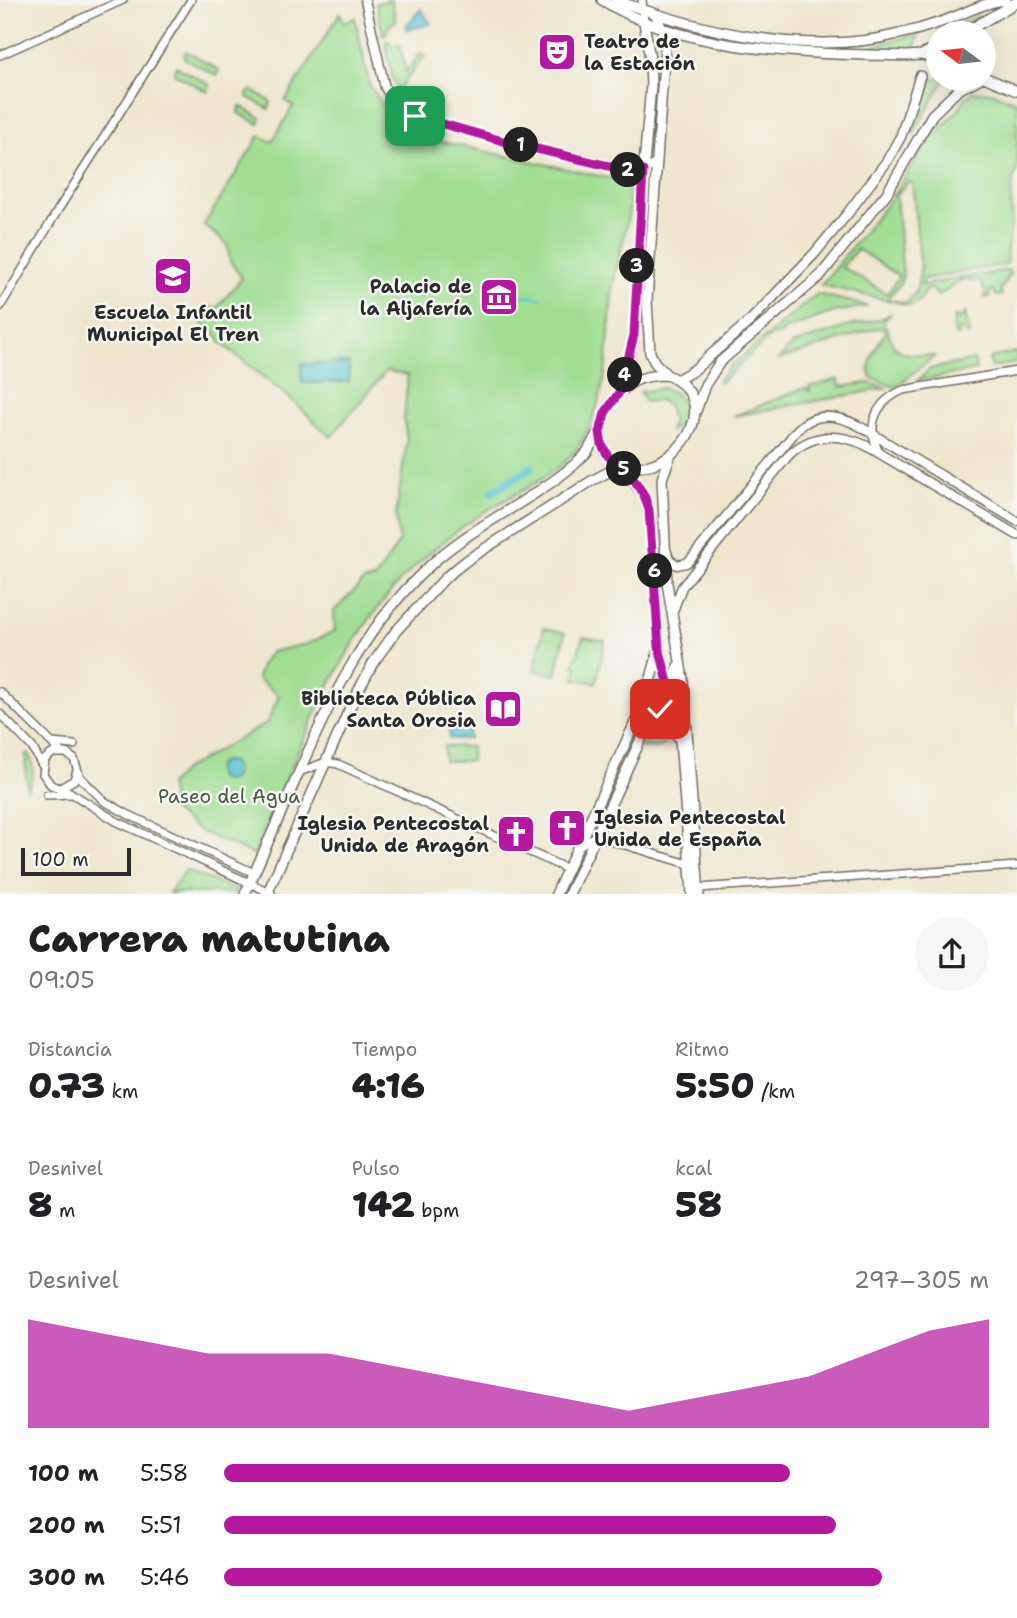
<!DOCTYPE html>
<html lang="es">
<meta charset="utf-8">
<style>
body{margin:0;font-family:"Shantell Sans",sans-serif;background:#f6f6f6;color:#202124;height:100vh;display:flex;flex-direction:column;font-size:26px;white-space:nowrap}
*{box-sizing:border-box;margin:0}
p{font-size:23px;color:#757577}
.icon{flex:none;width:38px;height:38px;fill:none;stroke:currentColor;stroke-width:2;stroke-linecap:round;stroke-linejoin:round}
.map{position:relative;height:894px;overflow:hidden}
.panel{display:flex;flex-direction:column;background:#fff;flex:1}
.panel>*{flex:none}
.needle{width:46px;rotate:285deg}
.fabs{position:absolute;left:926px;top:21px;display:grid;gap:14px}
.fabs a{display:grid;place-items:center;width:70px;height:70px;border-radius:50%;background:#fff;box-shadow:0 7px 28px #0002;font-size:35px}
.scale{position:absolute;left:21px;bottom:18px;width:110px;box-sizing:border-box;padding-left:7px;border:4px solid #2b2b2b;border-top:0;font-size:19px;line-height:24px;white-space:nowrap;color:#2b2b2b;-webkit-text-stroke:5px #f6f6f2;paint-order:stroke}
.pin{position:absolute;display:grid;place-items:center;width:60px;height:60px;color:#fff;margin:-30px;border-radius:14px;box-shadow:0 4px 10px #0006}
.km{position:absolute;width:35px;height:35px;margin:-18px;border-radius:50%;background:#222;color:#fff;font-size:19px;line-height:35px;text-align:center}
.round{display:grid;place-items:center;flex:none;width:74px;height:74px;border-radius:37px;background:#f6f6f6}
.headline{display:flex;align-items:center;justify-content:space-between;height:119px;padding:0 28px}
h1{font-size:38px;font-weight:800;line-height:52px}
.metrics{display:grid;grid-template-columns:repeat(3,1fr);gap:10px;height:119px;padding:7px 28px}
.metrics div{display:grid;align-content:center}
.metrics b{font-size:35px;font-weight:800}
.metrics small{font-size:19px;font-weight:400}
.metrics p{font-size:19px}
.chart{height:196px;padding:14px 28px}
.chart p{display:flex;justify-content:space-between}
.chart svg{width:100%;height:126px;margin-top:7px;fill:#b5179e;opacity:.7}
ul{padding:0 28px;list-style:none;font-size:23px}
li{display:grid;grid-template-columns:112px 84px 1fr;align-items:center;height:52px}
li i{height:18px;border-radius:9px;background:#b5179e}
.map>svg:first-child{display:block}
</style>
<div class="map">
<svg width="1017" height="894" viewBox="0 0 1017 894">
<rect width="100%" height="100%" fill="#f6f6f2"/>
<filter id="ink" filterUnits="userSpaceOnUse"><feTurbulence type="fractalNoise" baseFrequency=".0143" numOctaves="2"/><feDisplacementMap in="SourceGraphic" scale="14" xChannelSelector="R" yChannelSelector="G"/><feConvolveMatrix kernelMatrix="1 2 1 2 8 2 1 2 1" color-interpolation-filters="sRGB"/></filter>
<filter id="wash" filterUnits="userSpaceOnUse"><feTurbulence type="fractalNoise" baseFrequency=".00686" numOctaves="4" result="noise"/><feDisplacementMap in="SourceGraphic" scale="28" xChannelSelector="R" yChannelSelector="G"/><feGaussianBlur stdDeviation="1.57" result="paint"/><feColorMatrix in="noise" values="0 0 0 0 0 0 0 0 0 0 0 0 0 0 0 0 0 1.4 0 .05"/><feComposite in="paint" operator="in"/></filter>
<g filter="url(#wash)">
<rect width="100%" height="100%" fill="#efe6cd"/>
<path fill="#a0de93" stroke="#66845f" stroke-width="2" fill-rule="evenodd" d="M 391,0 L 396,21 C 389,24 387,27 386,34 L 383,35 L 376,3 Z
M 340,13 L 344,22 L 355,18 L 369,84 L 387,112 L 414,136 L 628,182 C 636,202 617,261 613,285 C 608,323 610,363 599,400 C 593,421 582,445 567,460 C 548,479 506,498 482,514 C 446,537 410,568 383,601 C 341,654 314,716 287,777 C 276,803 263,828 254,855 L 199,831 L 174,812 L 169,785 L 185,769 L 267,723 L 279,696 L 257,678 L 262,663 L 271,652 L 307,644 L 335,631 L 334,611 L 364,581 L 375,579 L 399,542 L 396,514 L 407,441 L 404,420 L 408,375 L 386,371 L 331,437 L 293,401 L 220,342 L 220,338 L 202,323 L 198,313 L 207,307 L 217,308 L 242,278 L 230,261 L 227,244 L 204,225 L 260,135 L 272,142 L 293,106 L 285,101 Z
M 978,16 L 979,19 L 956,33 L 939,33 Z
M 919,33 L 915,48 L 902,51 L 862,49 Z
M 388,41 L 391,45 L 400,45 L 406,72 L 421,53 L 425,56 L 398,90 L 392,78 L 385,42 Z
M 186,51 L 219,70 L 217,76 L 184,58 Z
M 176,66 L 210,85 L 208,92 L 174,73 Z
M 927,79 L 945,79 L 913,135 L 912,134 Z
M 252,90 L 271,102 L 269,109 L 247,97 L 247,94 Z
M 973,92 L 991,92 L 1017,102 L 1017,170 C 1009,188 1012,206 1011,225 C 1010,239 1005,249 1007,264 L 924,279 L 922,285 L 1009,270 L 1010,275 L 1005,279 L 1006,282 L 1000,289 L 1002,295 L 997,296 L 992,289 L 989,292 L 990,297 L 984,298 L 985,292 L 980,281 L 962,280 L 938,296 L 932,289 C 924,288 923,293 922,299 L 911,306 L 821,285 L 891,199 L 929,139 L 958,111 L 964,100 ZM 909,181 L 912,183 L 921,269 L 916,292 L 907,303 L 887,299 L 900,284 L 903,276 L 896,195 ZM 857,249 L 899,276 L 887,294 L 842,267 Z
M 240,106 L 261,118 L 259,124 L 238,113 Z
M 817,294 L 868,306 L 834,312 L 783,330 L 782,334 L 771,336 L 721,382 L 718,381 L 729,367 Z
M 892,313 L 884,320 L 884,325 C 890,330 888,337 893,344 C 903,359 920,353 935,356 L 895,387 L 871,378 C 865,359 879,344 888,329 L 876,328 L 778,360 L 793,344 L 849,326 L 881,319 Z
M 965,313 L 970,334 L 967,335 L 963,330 L 958,331 L 959,336 L 955,336 L 953,318 L 956,316 L 957,319 L 960,319 Z
M 1017,352 L 1017,363 L 991,367 L 989,358 Z
M 974,360 L 976,370 L 917,381 L 930,369 Z
M 839,379 L 840,387 L 868,383 L 887,388 L 734,416 L 804,388 L 810,391 L 809,387 Z
M 662,388 C 679,391 688,404 683,421 L 670,431 L 672,421 L 668,405 L 659,400 L 645,402 L 640,392 Z
M 544,628 L 565,633 L 556,675 L 534,670 Z
M 583,637 L 605,641 L 596,683 L 575,679 L 577,666 L 574,665 Z
M 665,732 L 666,740 L 661,748 L 641,747 L 651,734 Z
M 444,746 L 471,747 L 471,761 L 444,761 Z
M 28,753 C 35,765 34,777 27,789 L 25,757 Z
M 185,870 L 236,890 L 235,893 L 169,893 Z"/>
<path fill="#5cc8d3" stroke="#447a7f" stroke-width="2" d="M 421,9 L 431,24 L 407,30 L 406,26 Z
M 349,363 L 349,382 L 302,383 L 301,364 Z
M 449,729 L 469,729 L 469,739 L 449,739 Z
M216 771a10 10 0 1 1 20 0a10 10 0 1 1-20 0Z"/>
<g fill="none" stroke-linecap="round" stroke-linejoin="round">
<path stroke="#5cc8d3" stroke-width="2.5" d="M 519,295 L 541,298"/>
<path stroke="#5cc8d3" stroke-width="8" d="M 492,492 L 531,468"/>
</g>
</g>
<g filter="url(#ink)">
<g fill="none" stroke-linecap="round" stroke-linejoin="round">
<g stroke="#706c64" stroke-width="10">
<path id="tertiary" d="M 642,0 L 644,22
M 0,55 L 123,0
M 0,307 L 58,210 L 191,0
M 879,452 C 865,425 876,402 903,390 L 1017,371
M 0,692 L 60,751
M 0,714 L 32,747 L 42,765
M 52,743 L 74,745
M 299,772 L 326,762 L 338,764 L 567,869
M 62,787 L 74,780 L 77,770
M 47,795 L 71,794
M 578,847 L 589,839 L 598,837 L 692,865
M 254,873 L 129,815 L 104,801 L 80,777 L 74,759 L 66,753 L 53,753 L 45,759 L 43,774 L 51,785 L 68,791 L 116,821 L 271,893
M 695,890 L 698,888 L 1017,866"/>
</g>
<g stroke="#706c64" stroke-width="11">
<path id="secondary" d="M 365,0 L 385,88 L 397,104 L 417,117 L 504,141 L 634,171 L 643,171 L 655,164
M 667,552 L 669,559 L 677,565 L 686,563 L 690,560 L 797,430 C 816,410 839,415 861,427 L 1017,521
M 673,611 L 682,587 L 788,456 C 810,434 837,432 865,445 L 1017,535"/>
</g>
<g stroke="#706c64" stroke-width="12">
<path id="primary" d="M 602,0 C 687,54 807,53 905,56 L 922,55 L 938,46
M 616,0 C 701,32 810,57 899,34 C 913,31 927,27 941,22 C 962,15 983,2 1006,0
M 656,15 L 662,29 L 665,47 L 647,300 L 650,353 L 655,363 L 667,375
M 964,33 L 1017,2
M 922,55 L 938,60
M 984,77 L 1017,91
M 667,375 C 722,398 686,464 638,467 C 629,468 621,468 613,461 C 584,437 609,395 635,381 C 645,376 656,375 667,375 Z
M 677,380 L 694,370 L 752,319 L 815,253 L 848,213 L 887,161 L 901,136 L 920,76
M 620,391 L 629,360 L 636,323 L 641,198 L 651,86 L 650,59 L 644,22
M 696,411 L 705,385 L 720,362 L 820,276 L 887,193 L 932,115 L 958,90 L 979,79
M 670,457 L 662,479 L 667,583 L 683,679 L 699,894
M 622,467 L 644,495 L 651,520 L 659,647 L 680,739 L 692,894
M 645,732 C 660,725 671,729 681,739
M 245,894 C 263,853 281,813 299,772 C 334,692 368,620 436,560 C 478,523 532,501 575,464 L 587,452 L 601,427
M 267,894 L 353,701 L 373,663 L 396,631 L 447,576 L 470,558 L 593,480 L 620,466
M 556,894 L 644,703 L 659,649
M 569,894 L 641,739 L 671,693 L 678,666"/>
</g>
<use href="#tertiary" stroke="#fff" stroke-width="7"/>
<use href="#secondary" stroke="#fff" stroke-width="8"/>
<use href="#primary" stroke="#fff" stroke-width="9"/>
</g>
</g>
<g fill="none" stroke-linecap="round" stroke-linejoin="round" filter="url(#ink)">
<g stroke="#fff" stroke-width="14">
<path id="route" d="M 415,116 L 503,141 L 634,172 L 643,171 L 634,335 L 620,391 L 605,413 L 600,432 L 602,445 L 608,456 L 635,481 L 644,495 L 649,510 L 659,647 L 671,694 L 660,709"/>
</g>
<use href="#route" stroke="#b5179e" stroke-width="9"/>
</g>
<defs>
<g id="theatre-square" transform="scale(2.0125)"><rect x="-9" y="-9" width="18" height="18" rx="4" fill="#b5179e" stroke="#f6f6f2"/><path d="M-5-5.5Q0-4 5-5.5V0Q5 5 0 6Q-5 5-5 0ZM-3.3-2.5H-1v1.5H-3.3ZM1-2.5H3.3v1.5H1ZM-2.8 1Q0 5.5 2.8 1Z" fill="#fff"/></g>
<g id="school-square" transform="scale(2.0125)"><rect x="-9" y="-9" width="18" height="18" rx="4" fill="#b5179e" stroke="#f6f6f2"/><path d="M0-5L7-2L0 1L-7-2ZM-4 1L0 2.5L4 1V4Q0 6-4 4Z" fill="#fff"/></g>
<g id="museum-square" transform="scale(2.0125)"><rect x="-9" y="-9" width="18" height="18" rx="4" fill="#b5179e" stroke="#f6f6f2"/><path d="M0-6L6-3V-2H-6V-3ZM-5-1h2V3h-2ZM-1-1h2V3h-2ZM3-1h2V3H3ZM-6 4H6V6H-6Z" fill="#fff"/></g>
<g id="library-square" transform="scale(2.0125)"><rect x="-9" y="-9" width="18" height="18" rx="4" fill="#b5179e" stroke="#f6f6f2"/><path d="M-6-4Q-3-5.5-.7-3.5V5Q-3 3-6 4ZM6-4Q3-5.5 .7-3.5V5Q3 3 6 4Z" fill="#fff"/></g>
<g id="church-square" transform="scale(2.0125)"><rect x="-9" y="-9" width="18" height="18" rx="4" fill="#b5179e" stroke="#f6f6f2"/><path d="M-1.2-6h2.4v3.5h3.3v2.4h-3.3V6h-2.4V-.1h-3.3v-2.4h3.3Z" fill="#fff"/></g>
</defs>
<g fill-rule="evenodd">
<use href="#theatre-square" x="557" y="52"/>
<use href="#school-square" x="173" y="276"/>
<use href="#museum-square" x="499" y="297"/>
<use href="#library-square" x="503" y="709"/>
<use href="#church-square" x="567" y="828"/>
<use href="#church-square" x="516" y="834"/>
</g>
<g text-anchor="middle" stroke-width="5" stroke-linejoin="round" paint-order="stroke">
<g font-size="19" font-weight="bold" fill="#2b2b2b" stroke="#f6f6f2" text-anchor="end">
<text x="584" y="48" text-anchor="start">Teatro de<tspan x="584" dy="22">la Estación</tspan></text>
<text x="472" y="293">Palacio de<tspan x="472" dy="22">la Aljafería</tspan></text>
<text x="173" y="319" text-anchor="middle">Escuela Infantil<tspan x="173" dy="22">Municipal El Tren</tspan></text>
<text x="476" y="705">Biblioteca Pública<tspan x="476" dy="22">Santa Orosia</tspan></text>
<text x="594" y="824" text-anchor="start">Iglesia Pentecostal<tspan x="594" dy="22">Unida de España</tspan></text>
<text x="489" y="830">Iglesia Pentecostal<tspan x="489" dy="22">Unida de Aragón</tspan></text>
</g>
<g font-size="19" fill="#485845" stroke="#f6f6f2">
<text x="229" y="803">Paseo del Agua</text>
</g>
</g>
</svg>
<div class="fabs">
<a><svg class="needle" viewBox="-14 -14 28 28"><path d="M0-13l5 13h-10z" fill="#e53935"/><path d="M0 13l5-13h-10z" fill="#757577"/></svg></a>
</div>
<div class="scale">100 m</div>
<div class="pin" style="left:415px;top:116px;background:#1e9e55"><svg class="icon" aria-label="arrive" viewBox="0 0 24 24"><path d="M6 21V4h12l-3 4 3 4H6"/></svg></div>
<div class="pin" style="left:660px;top:709px;background:#d93025"><svg class="icon" aria-label="check" viewBox="0 0 24 24"><path d="M5 12l5 5 9-10"/></svg></div>
<b class="km" style="left:521px;top:145px">1</b>
<b class="km" style="left:628px;top:170px">2</b>
<b class="km" style="left:637px;top:266px">3</b>
<b class="km" style="left:625px;top:375px">4</b>
<b class="km" style="left:624px;top:469px">5</b>
<b class="km" style="left:655px;top:571px">6</b>
</div>
<section class="panel">
<div class="headline"><div><h1>Carrera matutina</h1><p>09:05</p></div><a class="round"><svg class="icon" aria-label="share" viewBox="0 0 24 24"><path d="M12 15V3M7 8l5-5 5 5M5 13v7h14v-7"/></svg></a></div>
<div class="metrics">
<div><p>Distancia</p><b>0.73<small> km</small></b></div>
<div><p>Tiempo</p><b>4:16</b></div>
<div><p>Ritmo</p><b>5:50<small> /km</small></b></div>
</div>
<div class="metrics">
<div><p>Desnivel</p><b>8<small> m</small></b></div>
<div><p>Pulso</p><b>142<small> bpm</small></b></div>
<div><p>kcal</p><b>58</b></div>
</div>
<div class="chart"><p><span>Desnivel</span>297–305 m</p>
<svg viewBox="0 0 160 44" preserveAspectRatio="none"><path d="M0 44V6L10 10L20 14L30 18L40 18L50 18L60 22L70 26L80 30L90 34L100 38L110 34L120 30L130 26L140 18L150 10L160 6V44z"/></svg>
</div>
<ul>
<li><b>100 m</b>5:58<i style="width:74%"></i></li>
<li><b>200 m</b>5:51<i style="width:80%"></i></li>
<li><b>300 m</b>5:46<i style="width:86%"></i></li>
</ul>
</section>
